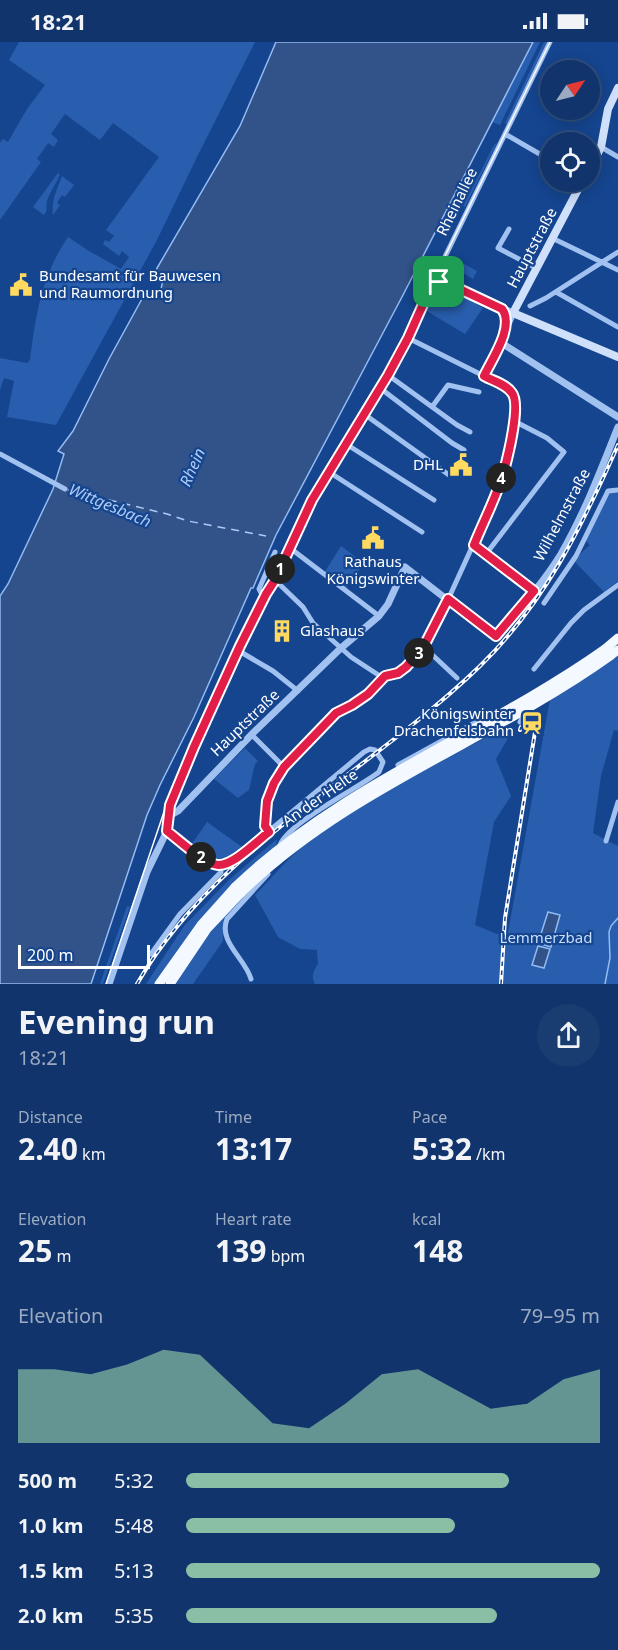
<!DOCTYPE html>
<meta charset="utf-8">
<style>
body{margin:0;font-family:"Noto Sans",sans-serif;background:#193c71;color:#f1f3f6;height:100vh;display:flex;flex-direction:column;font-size:22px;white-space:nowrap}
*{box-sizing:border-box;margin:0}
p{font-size:20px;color:#9caac1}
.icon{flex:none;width:33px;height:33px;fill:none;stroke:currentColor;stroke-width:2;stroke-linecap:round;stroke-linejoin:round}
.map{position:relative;height:942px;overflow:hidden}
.side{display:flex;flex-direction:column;background:#10346b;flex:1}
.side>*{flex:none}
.needle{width:39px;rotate:55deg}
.controls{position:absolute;left:540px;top:18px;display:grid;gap:12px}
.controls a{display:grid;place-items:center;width:60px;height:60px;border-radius:50%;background:#10346b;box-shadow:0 3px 15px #0003,0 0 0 2px #304f7e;font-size:30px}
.scale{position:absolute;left:18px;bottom:15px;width:132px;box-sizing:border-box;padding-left:6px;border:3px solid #fff;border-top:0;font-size:16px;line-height:21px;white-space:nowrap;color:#fff;-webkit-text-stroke:4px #15458f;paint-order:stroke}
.pin{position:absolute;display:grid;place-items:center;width:51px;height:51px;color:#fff;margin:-26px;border-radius:12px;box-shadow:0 3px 9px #0006}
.km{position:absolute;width:30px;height:30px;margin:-15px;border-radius:50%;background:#222;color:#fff;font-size:16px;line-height:30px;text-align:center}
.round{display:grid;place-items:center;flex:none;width:63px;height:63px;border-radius:32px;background:#193c71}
.summary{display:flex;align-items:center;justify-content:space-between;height:102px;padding:0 18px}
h1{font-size:33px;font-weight:700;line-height:45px}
.stats{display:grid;grid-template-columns:repeat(3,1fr);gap:9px;height:102px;padding:6px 18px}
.stats div{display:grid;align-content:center}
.stats b{font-size:30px;font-weight:700}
.stats small{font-size:16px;font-weight:400}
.stats p{font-size:16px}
.chart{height:168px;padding:12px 18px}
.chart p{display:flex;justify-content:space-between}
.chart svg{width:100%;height:108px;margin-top:6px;fill:#8abfa5;opacity:.7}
ul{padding:0 18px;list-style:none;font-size:20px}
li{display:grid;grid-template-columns:96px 72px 1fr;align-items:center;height:45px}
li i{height:15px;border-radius:8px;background:#8abfa5}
.status{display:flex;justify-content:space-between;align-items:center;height:42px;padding:0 30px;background:#10346b;direction:ltr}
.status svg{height:16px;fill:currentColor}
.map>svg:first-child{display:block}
</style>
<div class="status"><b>18:21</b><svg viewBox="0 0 49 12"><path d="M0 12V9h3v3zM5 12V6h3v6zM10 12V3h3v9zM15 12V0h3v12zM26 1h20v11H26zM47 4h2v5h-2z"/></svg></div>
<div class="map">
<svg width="618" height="942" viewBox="0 0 618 942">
<rect width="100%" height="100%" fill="#15458f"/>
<path fill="#285ead" d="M 19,0 L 255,0 L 196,117 L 157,198 L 56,383 L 7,375 L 14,339 L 4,336 L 0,348 L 0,316 L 27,321 L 30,318 C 36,272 41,235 68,195 L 89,209 L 121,227 L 129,215 L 122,209 L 119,214 L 103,202 L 105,198 L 109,200 L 114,194 L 106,188 L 159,115 L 113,81 L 100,98 L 65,72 L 51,92 L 58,98 L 54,105 L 48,101 L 37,117 L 41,120 L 0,178 L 0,101 L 3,97 L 8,100 L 27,67 L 45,43 L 9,18 Z
M 533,0 L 540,0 L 500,83 L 492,80 Z
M 544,0 L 547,0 L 507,82 L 505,81 Z
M 497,101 L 465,165 L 463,164 L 494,103 Z
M 58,131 L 60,132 C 57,140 48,154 47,159 C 46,166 48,167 44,173 L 33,165 Z
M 62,134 L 74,143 L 65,155 L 62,153 L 57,161 L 60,163 L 53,173 C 51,158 57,148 62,134 Z
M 451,215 L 477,229 L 473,237 L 458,228 L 451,239 L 441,234 Z
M 437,245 C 453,245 470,258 483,266 L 465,292 L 425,268 L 434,246 Z
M 612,450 L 618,451 L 618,539 L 604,550 L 575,520 L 581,511 L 590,503 L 586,499 L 608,452 Z
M 341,504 L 364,521 L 346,547 L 324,531 Z
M 618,611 L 618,689 L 614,688 L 601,734 L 593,791 L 618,804 L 618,942 L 315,942 C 311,934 313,929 318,922 L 317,908 L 300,907 L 278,895 L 255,853 C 276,832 293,809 317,793 C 378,751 445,718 509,683 L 511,691 L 496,717 L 511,754 L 494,780 L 475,883 L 507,896 L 550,657 Z
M 245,706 L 258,719 L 255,722 L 249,748 L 238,756 L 214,737 Z
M 207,780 L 242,805 C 223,824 210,817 191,803 Z
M 277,797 L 276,804 C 228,842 187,889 156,942 L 146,942 L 184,884 L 230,837 Z
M 259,840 L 224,877 L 223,899 L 193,942 L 174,942 L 218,879 Z
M 127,864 L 130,865 L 103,942 L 100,942 Z"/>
<path fill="#31538a" stroke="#93bbf3" stroke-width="1.5" d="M 276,0 L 533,0 L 403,253 L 276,493 L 253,546 L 251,546 L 194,675 L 160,743 L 147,773 L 91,942 L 0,942 L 0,554 L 8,542 L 53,447 L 64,412 L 58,409 L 73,389 L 109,317 L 143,255 L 161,247 L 163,238 L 153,233 L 240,84 Z
M 548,870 L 560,873 L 551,905 L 538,901 Z
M 538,904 L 550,907 L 544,926 L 532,923 Z"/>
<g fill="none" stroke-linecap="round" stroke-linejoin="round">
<path stroke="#93bbf3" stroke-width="1.5" d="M 605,942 L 610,916 L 609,890 L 611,884 L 618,876"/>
<path stroke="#adcbf7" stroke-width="1.5" stroke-dasharray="8 6" stroke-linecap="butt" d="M 68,448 L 167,472 L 188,479 L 266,494"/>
<path stroke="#a1c1f0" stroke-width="5" d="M 505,92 L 550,118
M 601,105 L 618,115
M 509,187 L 498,206 L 536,226
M 552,196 L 618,228
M 439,240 L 437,231 L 550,0
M 556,250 L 618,285
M 530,264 L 546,256 L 618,210
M 388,333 L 457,383 L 470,390
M 484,334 L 500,300
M 380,346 L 452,401 L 464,408
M 432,365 L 448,343 L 479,350
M 364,372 L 449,433
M 346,402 L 434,458
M 0,412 L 65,447
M 329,430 L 422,490
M 474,503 L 534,549
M 290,506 L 379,574
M 486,512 L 564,410 L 547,396 L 514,379
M 275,538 L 303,565 L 313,581 L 351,615 L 380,634 L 392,633 L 406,625 L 424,605 L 436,584 L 483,481 L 504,428 L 516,363 L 514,353 L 504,344 L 408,296
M 264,556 L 259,547 L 275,510
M 544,561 L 576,514 L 608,449 L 618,448
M 424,605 L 457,636
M 239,609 L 273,629 L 298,649
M 534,627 L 571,581 L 584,568 L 618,543
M 517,673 L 523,675 L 520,680
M 252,693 L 284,725
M 398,723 L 489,673
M 167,789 C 182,800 200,820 220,823
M 269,790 L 265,784 C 266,770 267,757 273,743 C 279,728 320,684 333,673 C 339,668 347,666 354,662 C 366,654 375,644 385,634
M 606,799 L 618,760
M 220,823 L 239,814 L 364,710 L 370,707 L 375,708 L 383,720 L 379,730 C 359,746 283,783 279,806
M 151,912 L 180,872 L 221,830 L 220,823
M 251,937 C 245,916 218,900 227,877 L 268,832"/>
<path stroke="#a1c1f0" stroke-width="7" d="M 169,774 L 178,769 L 254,690 L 341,606 L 379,574 L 388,562 L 405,525 L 494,594 L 498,593 C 520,567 543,541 561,512 C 584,472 601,428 618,385
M 109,942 L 147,830 L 167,789 L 170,763 L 194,705 L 240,604 L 268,548 L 275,538 C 288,511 299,484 312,458 C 337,406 374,360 401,309 C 408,297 427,243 437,241 C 445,238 500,266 513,271 L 500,300 L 618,375"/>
<path stroke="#cfe0fb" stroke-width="8" d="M 590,127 L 601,105 L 608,67 L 618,46
M 582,140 L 513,271 L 618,315"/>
<path stroke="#f4f8ff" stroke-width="9" d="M 605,607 L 618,596
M 610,614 L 618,608
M 159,942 L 201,883 L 235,845
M 170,942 L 207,887 L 241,851"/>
<path stroke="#fff" stroke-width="1.5" d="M 106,942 L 170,752 L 215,651 L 311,455 L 392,322 L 550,0"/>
<g stroke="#fff" stroke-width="4">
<path id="rail" d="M 520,688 L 521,685
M 137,942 C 216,805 368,732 479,625 C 545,561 581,486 618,403
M 501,942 L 505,876 L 535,690"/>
</g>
<use href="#rail" stroke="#15458f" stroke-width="1.5" stroke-dasharray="4.5" stroke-linecap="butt"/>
<path stroke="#f4f8ff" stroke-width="9" d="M 235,845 C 343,741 485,692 605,607
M 241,851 C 347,747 491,699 610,614"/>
</g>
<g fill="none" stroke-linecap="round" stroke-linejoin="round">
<g stroke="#fff" stroke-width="12">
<path id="route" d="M 439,240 L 451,243 L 502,267 C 515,284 492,317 484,334 C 493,339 506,342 512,351 C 521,362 508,414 504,429 C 497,454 484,478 474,503 L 534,549 L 496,594 L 448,557 L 423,606 L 406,625 L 398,631 L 385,634 L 368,652 L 352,663 L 336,671 L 284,725 L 274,741 L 267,759 L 265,784 L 269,790 C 257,799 233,824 218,823 C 204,822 179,798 167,789 L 170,763 L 194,705 L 240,604 L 266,552 L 275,538 L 312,458 L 388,333 L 408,296 L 429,249 L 434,242 Z"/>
</g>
<use href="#route" stroke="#e11d48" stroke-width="8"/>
</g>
<defs>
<g id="civic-bare" transform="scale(1.8)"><path d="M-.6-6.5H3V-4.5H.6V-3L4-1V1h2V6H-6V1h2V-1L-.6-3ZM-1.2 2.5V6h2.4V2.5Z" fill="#ffd960" stroke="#15458f" stroke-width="2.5" paint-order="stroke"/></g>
<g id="building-bare" transform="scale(1.8)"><path d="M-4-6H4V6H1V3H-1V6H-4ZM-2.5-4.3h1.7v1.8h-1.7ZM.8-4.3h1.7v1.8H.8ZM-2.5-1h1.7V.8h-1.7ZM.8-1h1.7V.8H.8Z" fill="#ffd960" stroke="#15458f" stroke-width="2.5" paint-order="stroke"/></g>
<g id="station-bare" transform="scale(1.8)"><path d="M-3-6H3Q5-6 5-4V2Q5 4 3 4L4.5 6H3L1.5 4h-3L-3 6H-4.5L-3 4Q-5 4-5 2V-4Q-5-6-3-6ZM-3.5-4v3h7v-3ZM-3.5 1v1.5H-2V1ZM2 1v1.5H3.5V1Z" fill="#ffd960" stroke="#15458f" stroke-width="2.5" paint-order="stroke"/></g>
</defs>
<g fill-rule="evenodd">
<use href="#civic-bare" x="21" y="243"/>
<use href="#civic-bare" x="461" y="423"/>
<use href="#civic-bare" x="373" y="496"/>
<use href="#building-bare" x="282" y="589"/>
<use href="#station-bare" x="532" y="681"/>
</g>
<g text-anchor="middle" stroke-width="4.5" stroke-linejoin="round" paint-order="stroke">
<g font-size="15" fill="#fff" stroke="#15458f">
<text transform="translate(457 160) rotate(-64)" y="5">Rheinallee</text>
<text transform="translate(532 206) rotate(-62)" y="5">Hauptstraße</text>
<text transform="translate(562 473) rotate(-62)" y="5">Wilhelmstraße</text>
<text transform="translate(245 681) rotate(-44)" y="5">Hauptstraße</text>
<text transform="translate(320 756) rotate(-35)" y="5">An der Helte</text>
</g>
<g font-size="15" fill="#fff" stroke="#15458f" text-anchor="start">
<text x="39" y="239">Bundesamt für Bauwesen<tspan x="39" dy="17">und Raumordnung</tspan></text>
<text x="443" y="428" text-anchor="end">DHL</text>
<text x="373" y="525" text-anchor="middle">Rathaus<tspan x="373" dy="17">Königswinter</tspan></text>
<text x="300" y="594">Glashaus</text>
<text x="514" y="677" text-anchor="end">Königswinter<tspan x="514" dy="17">Drachenfelsbahn</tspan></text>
</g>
<g font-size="15" fill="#c8ddfb" stroke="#15458f">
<text x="546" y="901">Lemmerzbad</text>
</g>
<g font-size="16" font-style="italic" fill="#adcbf7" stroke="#15458f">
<text transform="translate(192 425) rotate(-66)" y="6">Rhein</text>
<text transform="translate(110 463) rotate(23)" y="6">Wittgesbach</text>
</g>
</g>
</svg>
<div class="controls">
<a><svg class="needle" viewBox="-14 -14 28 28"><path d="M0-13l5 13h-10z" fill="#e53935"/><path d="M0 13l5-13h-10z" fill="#9caac1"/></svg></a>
<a><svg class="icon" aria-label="locate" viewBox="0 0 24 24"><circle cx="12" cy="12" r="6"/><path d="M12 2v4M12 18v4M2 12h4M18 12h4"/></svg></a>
</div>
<div class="scale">200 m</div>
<div class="pin" style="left:439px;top:240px;background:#1e9e55"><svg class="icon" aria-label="arrive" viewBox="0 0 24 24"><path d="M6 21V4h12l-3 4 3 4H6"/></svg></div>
<b class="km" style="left:280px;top:527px">1</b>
<b class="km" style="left:201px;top:815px">2</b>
<b class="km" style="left:419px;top:611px">3</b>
<b class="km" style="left:501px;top:436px">4</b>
</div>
<section class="side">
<div class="summary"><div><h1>Evening run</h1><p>18:21</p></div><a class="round"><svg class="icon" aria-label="share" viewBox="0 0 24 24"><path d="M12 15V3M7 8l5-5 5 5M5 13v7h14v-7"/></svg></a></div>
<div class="stats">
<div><p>Distance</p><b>2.40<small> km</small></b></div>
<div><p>Time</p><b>13:17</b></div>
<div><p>Pace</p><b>5:32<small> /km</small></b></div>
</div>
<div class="stats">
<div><p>Elevation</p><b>25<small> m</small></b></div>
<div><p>Heart rate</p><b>139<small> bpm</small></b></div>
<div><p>kcal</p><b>148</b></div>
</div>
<div class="chart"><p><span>Elevation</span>79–95 m</p>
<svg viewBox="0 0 160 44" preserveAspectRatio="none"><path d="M0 44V14L10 14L20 16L30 12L40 6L50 8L60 22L70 36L80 38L90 28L100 16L110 14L120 22L130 30L140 28L150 18L160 14V44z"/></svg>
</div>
<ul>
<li><b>500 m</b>5:32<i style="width:78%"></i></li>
<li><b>1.0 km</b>5:48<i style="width:65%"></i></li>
<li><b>1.5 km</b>5:13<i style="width:100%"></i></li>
<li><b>2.0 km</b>5:35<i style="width:75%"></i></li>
</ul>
</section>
